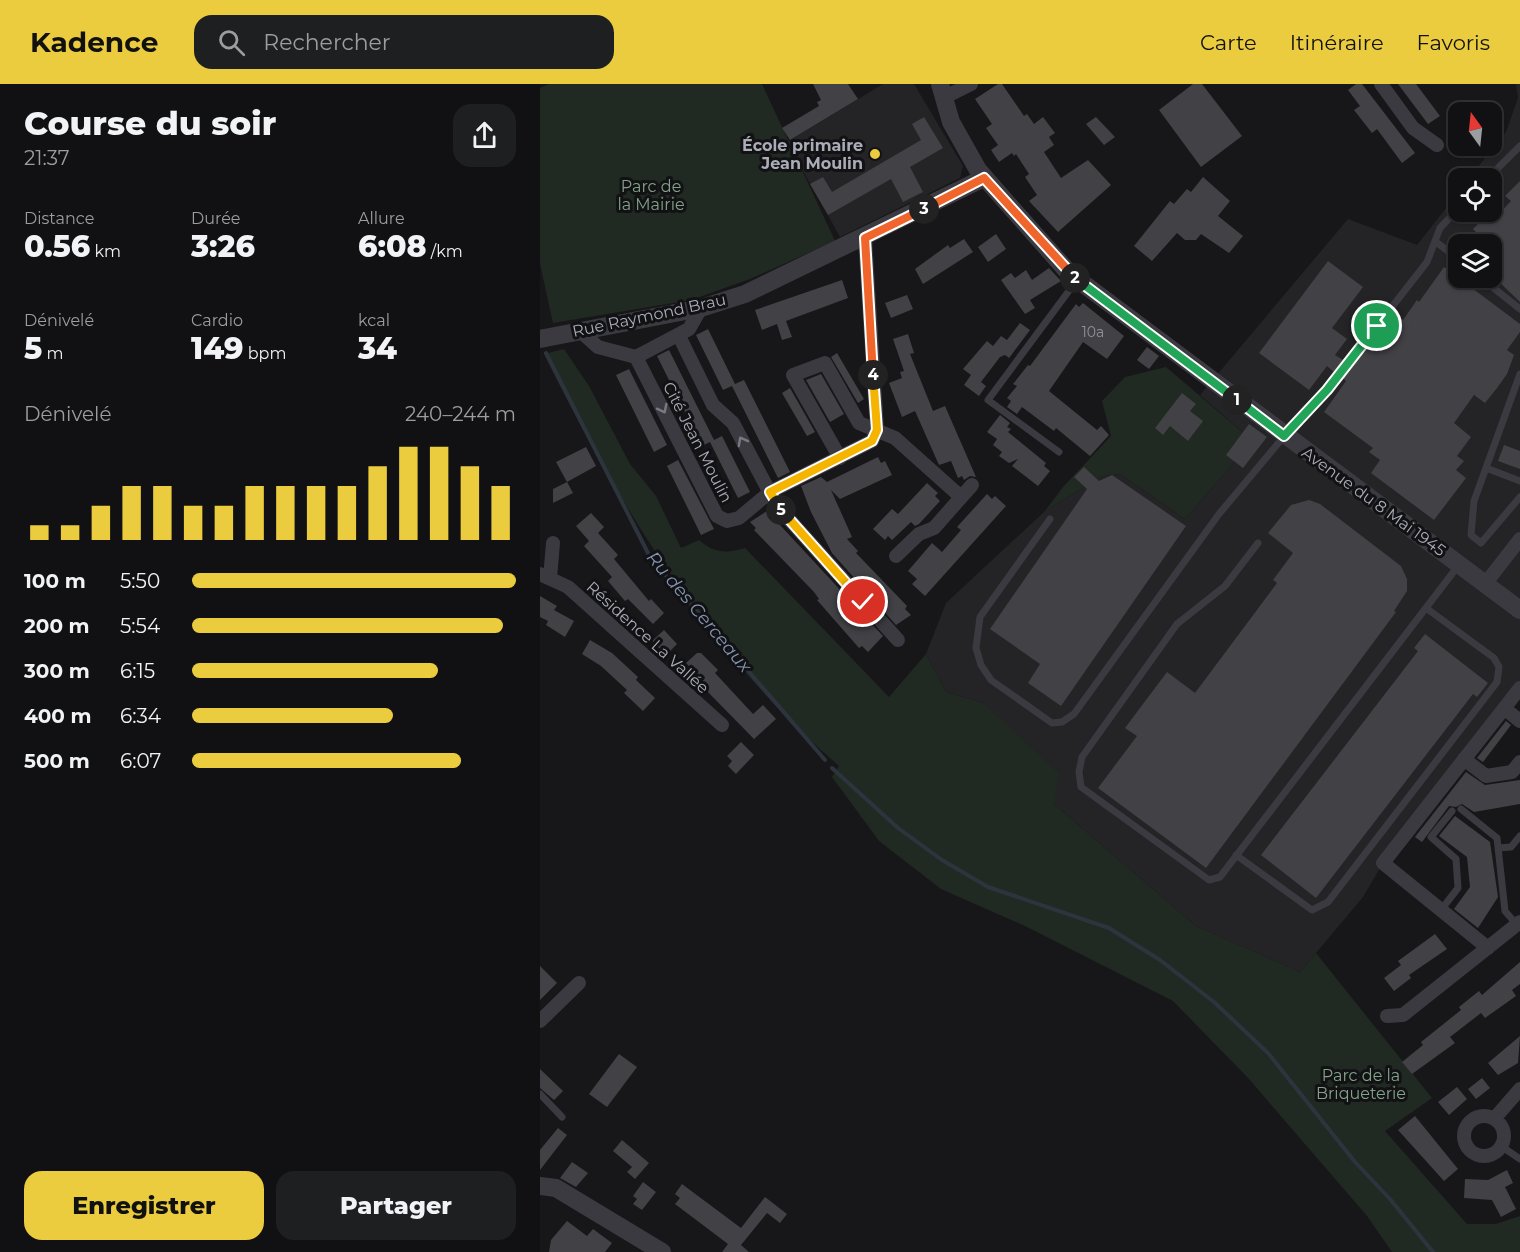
<!DOCTYPE html>
<html lang="fr">
<meta charset="utf-8">
<style>
body{margin:0;font-family:Montserrat,sans-serif;background:#1e1f21;color:#f1f3f6;height:100vh;display:flex;flex-direction:column;font-size:22px;white-space:nowrap}
*{box-sizing:border-box;margin:0}
p{font-size:20px;color:#9c9da0}
.icon{flex:none;width:33px;height:33px;fill:none;stroke:currentColor;stroke-width:2;stroke-linecap:round;stroke-linejoin:round}
.map{position:relative;flex:1;overflow:hidden}
.panel{display:flex;flex-direction:column;background:#111113;width:540px}
.panel>*{flex:none}
.needle{width:39px;rotate:345deg}
.fabs{position:absolute;left:908px;top:18px;display:grid;gap:12px}
.fabs a{display:grid;place-items:center;width:54px;height:54px;border-radius:12px;background:#111113;box-shadow:0 2px 4px #0004,0 0 0 2px #303133;font-size:30px}
.pin{position:absolute;display:grid;place-items:center;width:51px;height:51px;color:#fff;margin:-26px;border:3px solid #fff;border-radius:50%;box-shadow:0 2px 6px #0007}
.km{position:absolute;width:30px;height:30px;margin:-15px;border-radius:50%;background:#222;color:#fff;font-size:16px;line-height:30px;text-align:center}
.round{display:grid;place-items:center;flex:none;width:63px;height:63px;border-radius:18px;background:#1e1f21}
.summary{display:flex;align-items:center;justify-content:space-between;height:102px;padding:0 24px}
h1{font-size:33px;font-weight:800;line-height:45px}
.figures{display:grid;grid-template-columns:repeat(3,1fr);gap:9px;height:102px;padding:6px 24px}
.figures div{display:grid;align-content:center}
.figures b{font-size:30px;font-weight:800}
.figures small{font-size:16px;font-weight:400}
.figures p{font-size:16px}
.chart{height:168px;padding:12px 24px}
.chart p{display:flex;justify-content:space-between}
.chart svg{width:100%;height:108px;margin-top:6px;stroke:#eacc3e;stroke-width:6}
.cta{display:flex;gap:12px;margin-top:auto;padding:12px 24px}
.cta a{flex:1;height:69px;border-radius:18px;background:#eacc3e;color:#111;font-size:24px;font-weight:800;line-height:69px;text-align:center}
.cta a+a{background:#1e1f21;color:#f1f3f6}
ul{padding:0 24px;list-style:none;font-size:20px}
li{display:grid;grid-template-columns:96px 72px 1fr;align-items:center;height:45px}
li i{height:15px;border-radius:8px;background:#eacc3e}
header{display:flex;align-items:center;gap:36px;box-sizing:border-box;height:84px;padding:0 30px;background:#eacc3e;color:#111}
header strong{font-size:28px}
nav{display:flex;gap:33px;margin-inline-start:auto;font-size:21px}
.search{width:420px;height:54px;background:#1e1f21;display:flex;align-items:center;gap:15px;box-sizing:border-box;padding:0 21px;border-radius:18px;color:#9c9da0;font-size:22px}
main{display:flex;flex:1;min-height:0}
.map>svg:first-child{display:block}
</style>
<header>
<strong>Kadence</strong>
<div class="search"><svg class="icon" aria-label="search" viewBox="0 0 24 24"><circle cx="10" cy="10" r="6"/><path d="M15 15l6 6"/></svg>Rechercher</div>
<nav><a>Carte</a><a>Itinéraire</a><a>Favoris</a></nav>
</header>
<main>
<section class="panel">
<div class="summary"><div><h1>Course du soir</h1><p>21:37</p></div><a class="round"><svg class="icon" aria-label="share" viewBox="0 0 24 24"><path d="M12 15V3M7 8l5-5 5 5M5 13v7h14v-7"/></svg></a></div>
<div class="figures">
<div><p>Distance</p><b>0.56<small> km</small></b></div>
<div><p>Durée</p><b>3:26</b></div>
<div><p>Allure</p><b>6:08<small> /km</small></b></div>
</div>
<div class="figures">
<div><p>Dénivelé</p><b>5<small> m</small></b></div>
<div><p>Cardio</p><b>149<small> bpm</small></b></div>
<div><p>kcal</p><b>34</b></div>
</div>
<div class="chart"><p><span>Dénivelé</span>240–244 m</p>
<svg viewBox="0 0 160 44" preserveAspectRatio="none"><path d="M5 44V38M15 44V38M25 44V30M35 44V22M45 44V22M55 44V30M65 44V30M75 44V22M85 44V22M95 44V22M105 44V22M115 44V14M125 44V6M135 44V6M145 44V14M155 44V22"/></svg>
</div>
<ul>
<li><b>100 m</b>5:50<i style="width:100%"></i></li>
<li><b>200 m</b>5:54<i style="width:96%"></i></li>
<li><b>300 m</b>6:15<i style="width:76%"></i></li>
<li><b>400 m</b>6:34<i style="width:62%"></i></li>
<li><b>500 m</b>6:07<i style="width:83%"></i></li>
</ul>
<div class="cta"><a>Enregistrer</a><a>Partager</a></div>
</section>
<div class="map">
<svg width="980" height="1168" viewBox="0 0 980 1168">
<rect width="100%" height="100%" fill="#171719"/>
<path fill="#242326" fill-rule="evenodd" d="M 343,0 L 374,0 L 423,82 L 420,94 L 300,153 L 247,58 Z
M 976,0 L 980,0 L 980,604 L 843,779 L 823,813 L 760,888 L 656,842 L 514,720 L 444,619 L 406,608 L 386,570 L 406,519 L 505,427 L 563,392 L 580,390 L 645,435 L 713,357 L 660,311 L 808,135 L 877,161 L 918,109 L 918,128 L 951,128 L 951,94 L 929,94 L 966,48 L 978,14 ZM 918,160 L 951,160 L 951,194 L 918,194 Z"/>
<path fill="#212923" d="M 9,0 L 222,0 L 295,157 L 210,195 L 151,216 L 13,239 L 0,180 L 0,4 Z
M 24,265 L 49,302 L 90,380 L 116,412 L 141,464 L 159,456 C 174,469 186,470 205,464 L 349,613 L 386,570 L 406,608 L 444,619 L 519,689 L 514,720 L 656,842 L 760,888 L 776,869 L 892,1014 L 845,1047 L 927,1140 L 956,1140 L 980,1132 L 980,1168 L 852,1168 L 827,1132 L 709,995 L 633,917 L 485,842 L 401,805 L 339,757 L 292,693 L 299,682 C 169,571 79,421 4,270 Z
M 626,283 L 713,357 L 645,435 L 580,390 L 563,392 L 505,427 L 523,403 L 571,352 L 562,317 L 585,293 Z"/>
<g fill="none" stroke-linecap="round" stroke-linejoin="round">
<path stroke="#2e343d" stroke-width="4" d="M 6,269 L 110,473 L 285,676
M 292,684 L 358,744 L 402,776 L 448,803 L 569,844 L 620,876 L 674,918 L 728,969 L 815,1078 L 850,1115 L 893,1168"/>
</g>
<path fill="#424146" d="M 273,0 L 308,0 L 318,15 L 250,56 L 242,44 L 279,22 L 277,18 L 281,16 Z
M 458,0 L 462,0 L 484,32 L 487,30 L 494,40 L 503,33 L 515,49 L 509,53 L 514,61 L 504,68 L 521,94 L 548,76 L 571,101 L 518,148 L 489,117 L 497,111 L 485,93 L 489,90 L 476,70 L 474,72 L 472,69 L 459,78 L 451,66 L 458,61 L 446,44 L 452,40 L 435,15 Z
M 653,0 L 662,0 L 702,52 L 661,83 L 619,26 Z
M 816,0 L 822,0 L 875,69 L 862,79 L 837,45 L 832,49 L 814,26 L 820,22 L 808,6 Z
M 858,0 L 876,0 L 900,32 L 888,40 Z
M 384,33 L 403,64 L 370,83 L 383,108 L 363,118 L 351,95 L 288,131 L 270,100 L 283,93 L 292,108 L 381,56 L 372,40 Z
M 556,33 L 575,53 L 564,61 L 546,40 Z
M 663,93 L 690,117 L 678,132 L 703,152 L 689,169 L 661,150 L 656,156 L 645,156 L 637,149 L 612,177 L 594,162 L 630,117 L 634,120 L 647,105 L 651,108 Z
M 980,97 L 980,218 L 951,190 L 951,160 L 930,160 L 939,151 L 933,145 L 949,129 L 955,134 L 971,117 L 965,112 Z
M 456,150 L 466,165 L 448,178 L 438,163 Z
M 424,155 L 433,168 L 383,200 L 375,185 L 408,161 L 410,164 Z
M 788,177 L 823,203 L 792,244 L 807,255 L 795,271 L 803,276 L 794,288 L 787,282 L 769,306 L 719,269 Z
M 904,183 L 980,240 L 980,248 L 967,266 L 974,271 L 967,290 L 957,304 L 945,319 L 934,311 L 914,339 L 931,353 L 917,372 L 924,377 L 916,386 L 926,394 L 894,436 L 831,389 L 840,376 L 829,368 L 833,364 L 784,328 L 806,297 L 803,294 L 831,260 L 838,265 L 861,234 L 863,236 L 877,216 L 879,218 Z
M 509,184 L 521,197 L 490,216 L 495,224 L 485,230 L 461,196 L 471,189 L 475,194 L 486,186 L 492,196 Z
M 302,196 L 308,214 L 246,237 L 252,253 L 242,256 L 237,240 L 222,246 L 215,226 Z
M 367,211 L 373,225 L 351,234 L 345,219 Z
M 543,219 L 584,252 L 567,275 L 543,258 L 509,307 L 557,346 L 561,342 L 569,351 L 550,372 L 516,344 L 514,347 L 482,323 L 477,330 L 467,323 L 471,317 L 467,314 L 477,302 L 473,300 L 488,281 L 490,282 L 536,220 L 539,223 Z
M 480,239 L 490,246 L 469,274 L 465,271 L 460,273 L 441,298 L 446,302 L 439,312 L 424,301 L 431,291 L 423,285 L 447,257 L 453,262 L 461,252 L 467,256 Z
M 168,245 L 195,300 L 204,296 L 250,388 L 238,394 L 192,302 L 183,306 L 156,251 Z
M 368,250 L 374,269 L 370,270 L 393,327 L 405,322 L 436,393 L 430,392 L 424,396 L 422,392 L 418,394 L 411,377 L 399,381 L 375,327 L 362,333 L 349,299 L 362,294 L 360,288 L 364,287 L 353,255 Z
M 607,263 L 619,272 L 609,285 L 597,276 Z
M 129,266 L 174,356 L 182,352 L 210,408 L 198,414 L 170,358 L 162,362 L 117,272 Z
M 297,269 L 324,315 L 318,319 L 291,273 Z
M 89,285 L 127,361 L 114,368 L 76,291 Z
M 281,290 L 304,330 L 290,338 L 266,296 Z
M 250,304 L 275,348 L 267,352 L 242,309 Z
M 642,309 L 656,320 L 650,327 L 663,337 L 648,357 L 630,342 L 623,351 L 615,344 Z
M 460,331 L 470,339 L 467,343 L 471,345 L 468,348 L 506,379 L 504,382 L 510,387 L 498,402 L 472,382 L 478,375 L 469,379 L 459,372 L 462,368 L 453,361 L 457,355 L 447,348 Z
M 709,340 L 727,353 L 703,384 L 686,371 Z
M 964,361 L 980,367 L 980,385 L 958,377 Z
M 46,363 L 56,382 L 27,398 L 16,378 Z
M 338,373 L 341,379 L 345,377 L 352,391 L 300,415 L 291,406 L 312,453 L 307,455 L 318,467 L 316,469 L 367,522 L 365,525 L 371,531 L 356,541 L 292,469 L 271,428 L 261,402 L 281,393 L 287,398 Z
M 138,376 L 174,445 L 161,451 L 127,382 Z
M 544,383 L 559,397 L 572,391 L 646,442 L 521,622 L 488,599 L 500,580 L 450,545 L 547,405 L 534,393 Z
M 27,398 L 33,409 L 13,419 L 13,405 Z
M 387,399 L 398,409 L 395,412 L 400,417 L 379,440 L 375,442 L 371,438 L 352,456 L 348,452 L 345,456 L 333,445 L 352,425 L 358,430 Z
M 447,410 L 452,415 L 455,412 L 466,422 L 385,512 L 372,500 L 377,495 L 368,487 L 392,459 L 402,468 L 421,446 L 417,443 Z
M 769,416 L 780,420 L 861,482 L 867,495 L 867,507 L 854,527 L 856,528 L 666,784 L 558,704 L 597,652 L 585,644 L 627,588 L 655,609 L 737,499 L 733,496 L 753,469 L 728,449 L 751,421 Z
M 227,427 L 343,552 L 328,568 L 322,562 L 319,564 L 277,516 L 279,515 L 274,508 L 214,446 L 216,444 L 210,438 Z
M 51,429 L 64,443 L 58,449 L 78,471 L 74,475 L 109,517 L 111,515 L 124,529 L 113,540 L 88,515 L 85,517 L 68,497 L 72,493 L 44,462 L 49,457 L 36,442 Z
M 0,512 L 17,522 L 14,526 L 34,537 L 25,553 L 6,541 L 8,537 L 0,533 Z
M 124,546 L 137,560 L 126,571 L 112,557 Z
M 885,550 L 948,599 L 937,613 L 933,610 L 776,814 L 721,771 L 878,567 L 874,564 Z
M 50,556 L 72,569 L 98,593 L 96,596 L 115,614 L 103,627 L 84,609 L 87,606 L 61,582 L 42,570 Z
M 157,569 L 161,569 L 178,586 L 175,589 L 213,630 L 223,621 L 236,635 L 214,655 L 162,602 L 165,599 L 146,579 Z
M 966,637 L 971,641 L 943,678 L 937,674 Z
M 201,658 L 214,671 L 196,690 L 188,682 L 192,677 L 187,672 Z
M 926,688 L 945,701 L 980,696 L 980,720 L 934,728 L 922,720 L 916,723 L 909,722 L 882,758 L 875,753 Z
M 915,732 L 950,758 L 958,813 L 938,844 L 914,825 L 930,803 L 927,773 L 899,752 Z
M 895,850 L 907,865 L 869,891 L 871,894 L 854,907 L 844,894 L 861,881 L 858,877 Z
M 980,878 L 980,900 L 972,906 L 976,912 L 945,934 L 941,929 L 910,953 L 915,959 L 872,990 L 862,978 L 883,961 L 881,958 L 921,926 L 919,923 L 939,907 L 942,911 Z
M 0,882 L 17,899 L 0,916 Z
M 980,952 L 978,979 L 958,991 L 948,979 Z
M 79,970 L 97,983 L 67,1023 L 49,1010 Z
M 0,985 L 23,1007 L 14,1016 L 0,1004 Z
M 942,994 L 950,1004 L 936,1015 L 928,1005 Z
M 917,1003 L 927,1015 L 909,1031 L 898,1018 Z
M 875,1032 L 918,1085 L 904,1097 L 858,1046 Z
M 18,1044 L 27,1051 L 0,1086 L 0,1066 Z
M 82,1056 L 109,1079 L 95,1095 L 87,1088 L 92,1083 L 73,1067 Z
M 32,1078 L 48,1089 L 36,1103 L 20,1094 Z
M 967,1086 L 973,1099 L 965,1103 L 976,1125 L 961,1133 L 952,1116 L 924,1114 L 925,1095 L 948,1096 Z
M 103,1098 L 116,1108 L 102,1126 L 93,1120 L 97,1115 L 93,1112 Z
M 142,1100 L 201,1144 L 225,1113 L 247,1130 L 240,1139 L 227,1129 L 201,1161 L 209,1168 L 182,1168 L 188,1160 L 135,1120 L 140,1114 L 135,1110 Z
M 27,1137 L 47,1152 L 53,1145 L 72,1159 L 65,1168 L 9,1168 L 11,1156 Z"/>
<g fill="none" stroke-linecap="round" stroke-linejoin="round">
<path stroke="#3a3a40" stroke-width="7" d="M 948,94 L 980,62
M 895,157 L 918,175
M 941,194 L 980,225
M 980,290 L 934,417 L 931,451 L 941,459 L 980,413
M 519,368 L 448,316 L 537,196
M 946,384 L 980,397
M 510,435 L 440,533 L 436,564 L 441,581 L 451,596 L 512,639 L 522,638 L 534,630 L 679,430 L 772,319 L 787,306 L 887,178 L 900,144 L 918,125
M 718,459 L 685,502 L 637,540 L 542,673 L 539,688 L 541,703 L 669,796 L 680,793 L 918,482
M 921,725 L 957,754 L 965,827 L 977,841
M 958,764 L 971,763 L 980,752
M 696,771 L 772,826 L 788,818 L 957,598 L 959,583 L 954,574 L 886,524
M 901,826 L 918,804 L 916,775 L 891,753 L 912,727
M 0,1010 L 22,1033
M 961,1062 L 980,1075"/>
<path stroke="#3a3a40" stroke-width="14" d="M 841,0 L 873,44 L 897,61
M 405,13 L 431,0
M 39,246 L 58,263 L 96,273 L 149,245 L 161,224
M 139,252 L 173,321 L 193,339 L 237,422 L 358,556
M 96,273 L 177,432 L 187,437 L 199,434 L 230,408 L 332,357 L 337,346 L 325,154
M 300,374 L 253,291 L 285,279 L 319,339 L 355,354 L 421,413
M 356,472 L 379,450 L 394,444 L 432,401
M 0,490 L 28,503 L 182,641
M 10,494 L 13,459
M 945,500 L 980,455
M 964,624 L 980,637
M 924,675 L 946,692 L 972,688 L 980,678
M 948,864 L 843,779 L 980,604
M 847,932 L 863,931 L 980,838
M 0,937 L 39,899
M924 1052a20 20 0 1 1 40 0a20 20 0 1 1-40 0Z
M 954,1035 L 980,1005"/>
<path stroke="#3a3a40" stroke-width="18" d="M 400,0 L 411,38 L 438,86 L 529,189 L 980,526
M 0,255 L 161,224 L 205,210 L 444,94
M 0,1102 L 16,1104 L 122,1168"/>
</g>
<defs><path id="oneway-chevron" d="M-2-3.5L2.5 0L-2 3.5" fill="none" stroke-width="1.6" stroke-linecap="round" stroke-linejoin="round" transform="scale(1.5)"/></defs>
<g stroke="#787982">
<use href="#oneway-chevron" transform="translate(123 325) rotate(63)"/>
<use href="#oneway-chevron" transform="translate(202 357) rotate(-118)"/>
</g>
<g fill="none" stroke-linecap="round" stroke-linejoin="round">
<g stroke="#fff" stroke-width="12">
<path id="split-1" d="M 697,316 L 744,352 L 787,306 L 837,242"/>
</g>
<g stroke="#fff" stroke-width="12">
<path id="split-2" d="M 535,194 L 697,316"/>
</g>
<g stroke="#fff" stroke-width="12">
<path id="split-3" d="M 384,125 L 444,94 L 535,194"/>
</g>
<g stroke="#fff" stroke-width="12">
<path id="split-4" d="M 333,291 L 325,154 L 384,125"/>
</g>
<g stroke="#fff" stroke-width="12">
<path id="split-5" d="M 241,426 L 230,408 L 332,357 L 337,346 L 333,291"/>
</g>
<g stroke="#fff" stroke-width="12">
<path id="split-6" d="M 241,426 L 323,518"/>
</g>
<use href="#split-1" stroke="#22a559" stroke-width="8"/>
<use href="#split-2" stroke="#22a559" stroke-width="8"/>
<use href="#split-3" stroke="#f0652b" stroke-width="8"/>
<use href="#split-4" stroke="#f0652b" stroke-width="8"/>
<use href="#split-5" stroke="#f5b400" stroke-width="8"/>
<use href="#split-6" stroke="#f5b400" stroke-width="8"/>
</g>
<circle fill="#eacc3e" stroke="#121214" stroke-width="2" cx="335" cy="70" r="6"/>
<g text-anchor="middle" stroke-width="6" stroke-linejoin="round" paint-order="stroke">
<g font-size="14" fill="#90919c">
<text x="553" y="253">10a</text>
</g>
<g font-size="16" font-weight="bold" fill="#aaacb8" stroke="#121214" text-anchor="end">
<text x="323" y="67">École primaire<tspan x="323" dy="18">Jean Moulin</tspan></text>
</g>
<g font-size="16" fill="#82a289" stroke="#121214">
<text x="111" y="108">Parc de<tspan x="111" dy="18">la Mairie</tspan></text>
<text x="821" y="997">Parc de la<tspan x="821" dy="18">Briqueterie</tspan></text>
</g>
<g font-size="16" fill="#aaacb8" stroke="#121214">
<text transform="translate(109 231) rotate(-12)" y="6">Rue Raymond Brau</text>
<text transform="translate(158 358) rotate(63)" y="6">Cité Jean Moulin</text>
<text transform="translate(834 417) rotate(36)" y="6">Avenue du 8 Mai 1945</text>
<text transform="translate(108 553) rotate(42)" y="6">Résidence La Vallée</text>
</g>
<g font-size="18" font-style="italic" fill="#8394b2" stroke="#121214">
<text transform="translate(159 528) rotate(50)" y="6">Ru des Cerceaux</text>
</g>
</g>
</svg>
<div class="fabs">
<a><svg class="needle" viewBox="-14 -14 28 28"><path d="M0-13l5 13h-10z" fill="#e53935"/><path d="M0 13l5-13h-10z" fill="#9c9da0"/></svg></a>
<a><svg class="icon" aria-label="locate" viewBox="0 0 24 24"><circle cx="12" cy="12" r="6"/><path d="M12 2v4M12 18v4M2 12h4M18 12h4"/></svg></a>
<a><svg class="icon" aria-label="layers" viewBox="0 0 24 24"><path d="M12 4l9 5-9 5-9-5zM3 14l9 5 9-5"/></svg></a>
</div>
<div class="pin" style="left:837px;top:242px;background:#1e9e55"><svg class="icon" aria-label="arrive" viewBox="0 0 24 24"><path d="M6 21V4h12l-3 4 3 4H6"/></svg></div>
<div class="pin" style="left:323px;top:518px;background:#d93025"><svg class="icon" aria-label="check" viewBox="0 0 24 24"><path d="M5 12l5 5 9-10"/></svg></div>
<b class="km" style="left:697px;top:316px">1</b>
<b class="km" style="left:535px;top:194px">2</b>
<b class="km" style="left:384px;top:125px">3</b>
<b class="km" style="left:333px;top:291px">4</b>
<b class="km" style="left:241px;top:426px">5</b>
</div>
</main>
